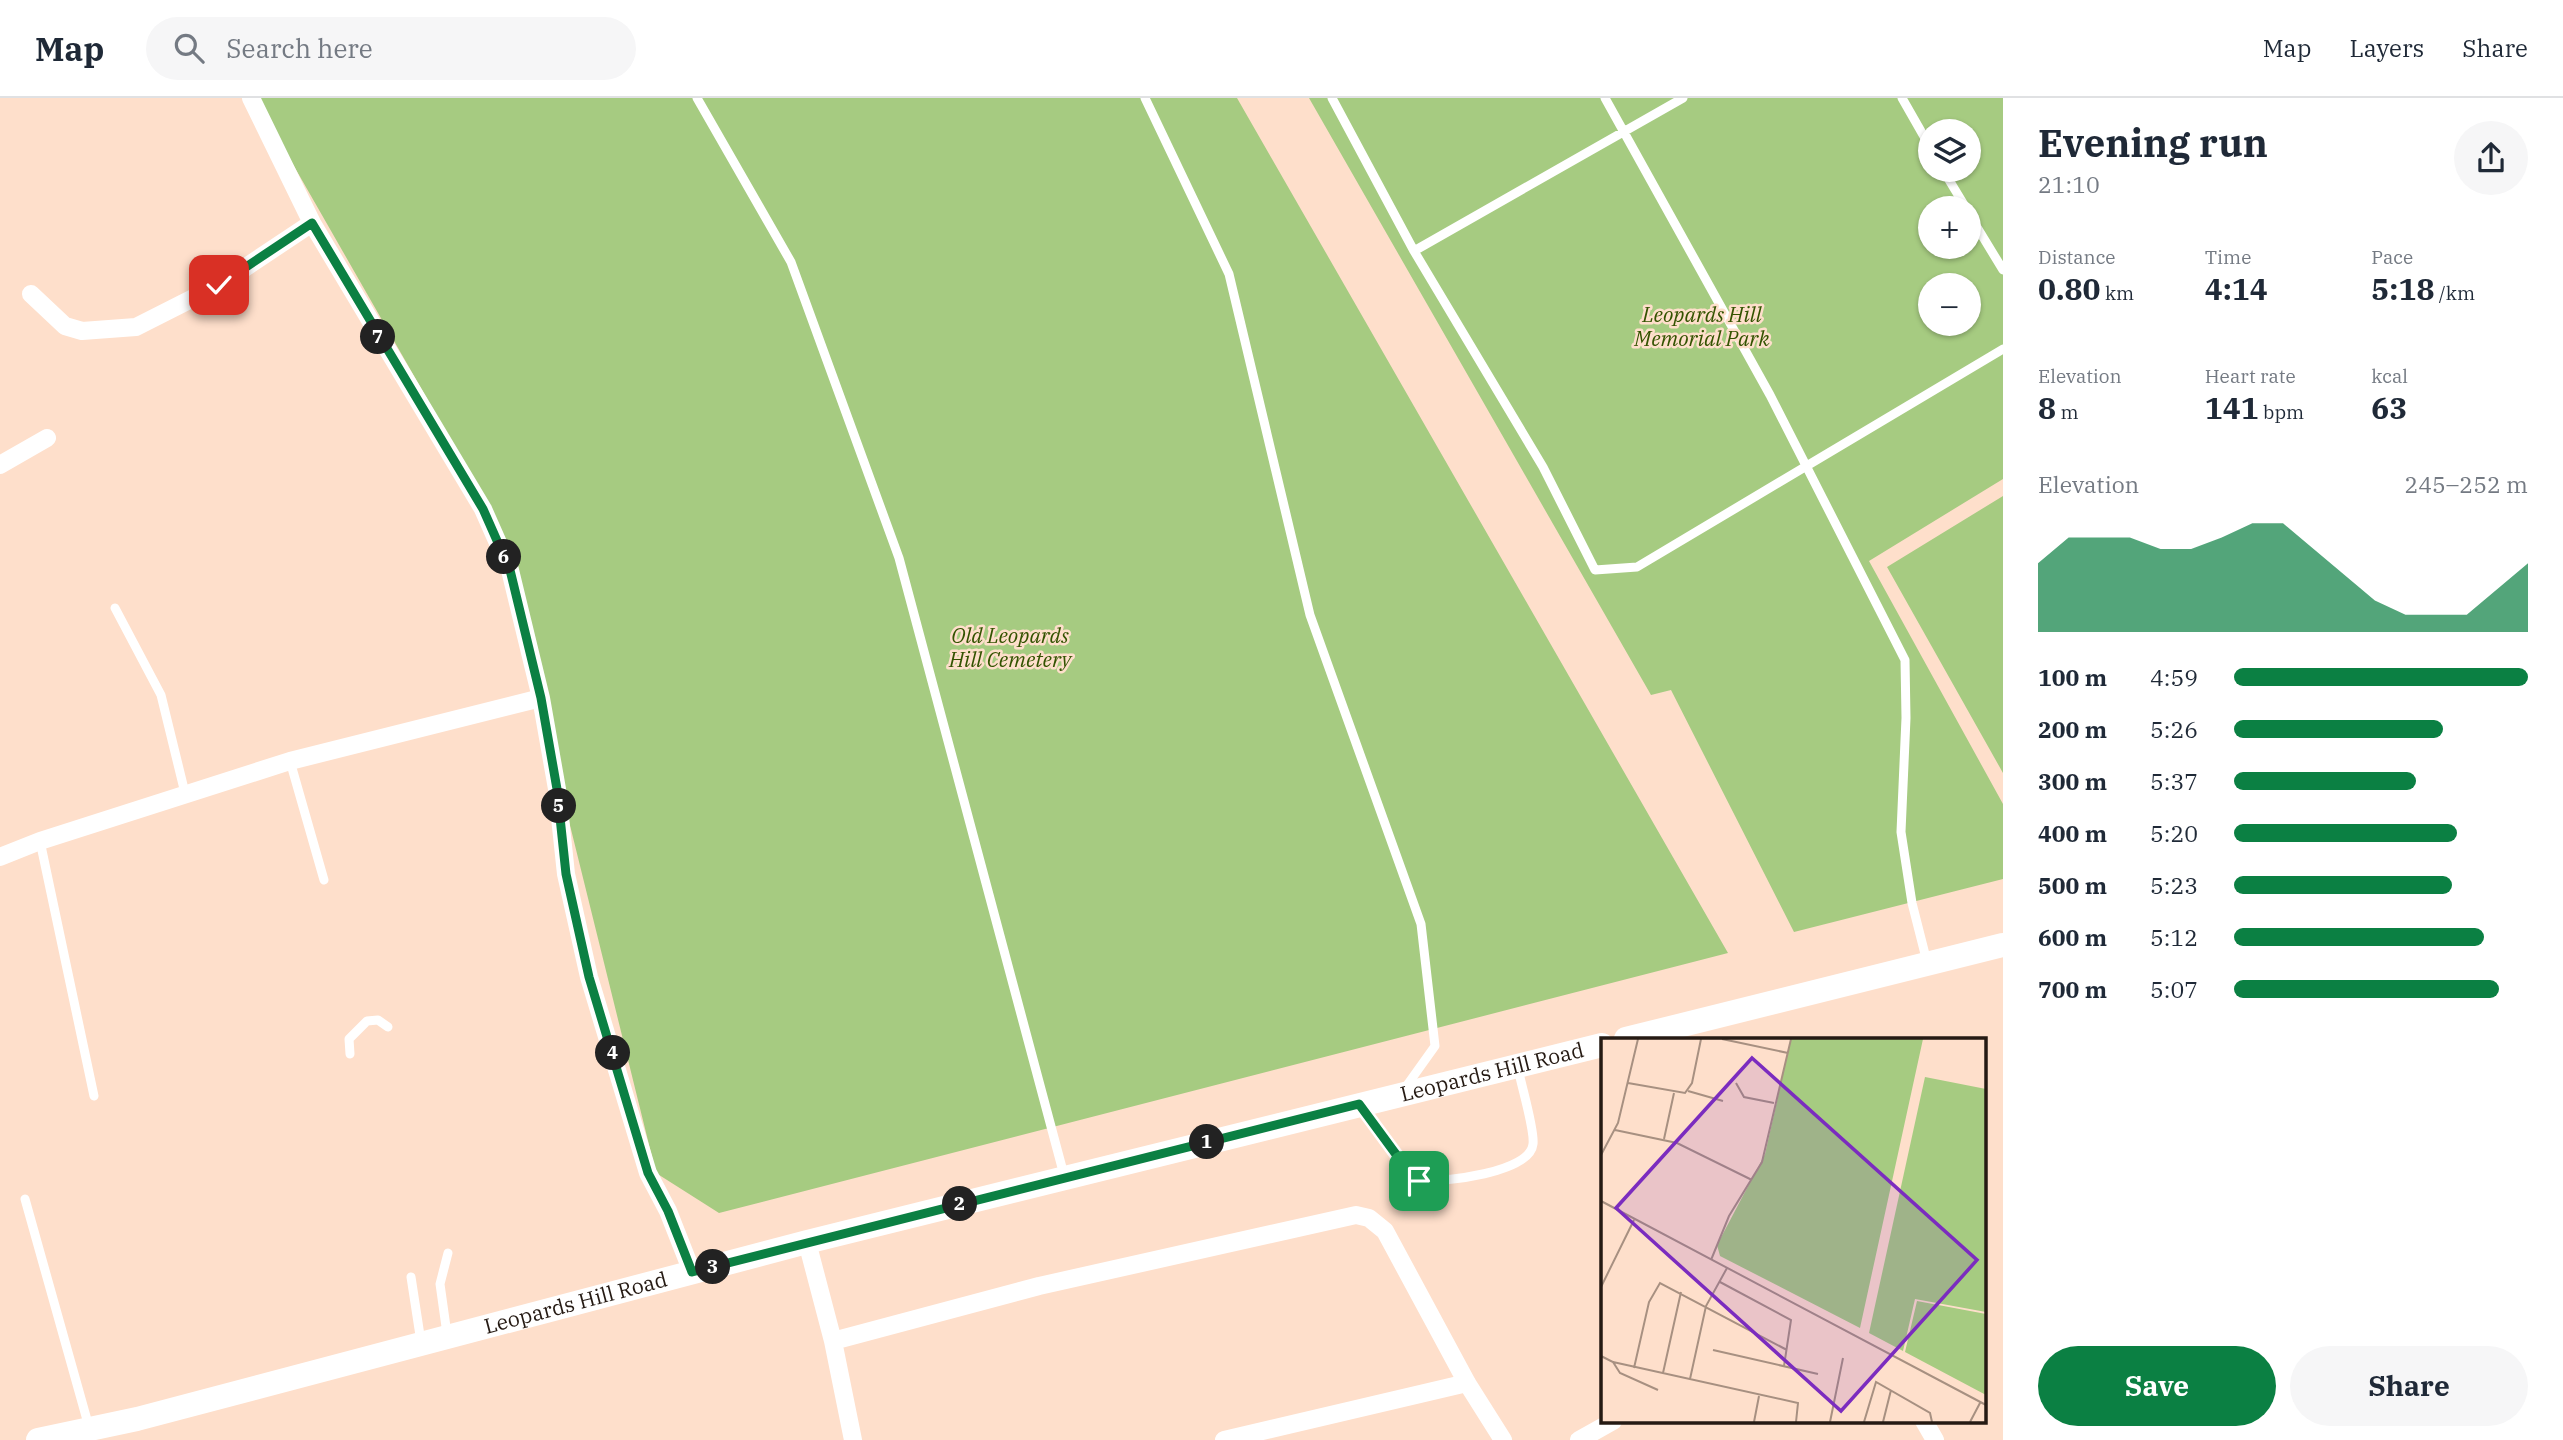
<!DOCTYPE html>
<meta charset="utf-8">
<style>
body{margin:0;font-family:"IBM Plex Serif",serif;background:#f6f6f7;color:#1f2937;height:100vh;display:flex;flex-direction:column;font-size:26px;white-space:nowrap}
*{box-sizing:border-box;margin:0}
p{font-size:23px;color:#747a83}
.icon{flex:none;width:38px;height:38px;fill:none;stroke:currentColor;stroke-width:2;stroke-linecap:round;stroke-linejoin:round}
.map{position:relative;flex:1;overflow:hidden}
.details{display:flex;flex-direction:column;background:#fff;width:560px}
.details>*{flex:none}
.buttons{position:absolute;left:1918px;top:21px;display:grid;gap:14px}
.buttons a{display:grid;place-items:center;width:63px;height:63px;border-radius:50%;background:#fff;box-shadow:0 2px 5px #0004;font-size:35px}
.pin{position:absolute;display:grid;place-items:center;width:60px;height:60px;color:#fff;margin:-30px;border-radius:14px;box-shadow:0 4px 10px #0006}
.km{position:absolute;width:35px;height:35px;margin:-18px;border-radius:50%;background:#222;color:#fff;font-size:19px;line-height:35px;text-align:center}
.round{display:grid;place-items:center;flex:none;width:74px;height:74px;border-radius:37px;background:#f6f6f7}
.headline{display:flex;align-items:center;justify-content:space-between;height:119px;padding:0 35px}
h1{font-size:38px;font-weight:700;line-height:52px}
.stats{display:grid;grid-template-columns:repeat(3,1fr);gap:10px;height:119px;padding:7px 35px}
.stats div{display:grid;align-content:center}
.stats b{font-size:30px;font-weight:700}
.stats small{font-size:19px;font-weight:400}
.stats p{font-size:19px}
.chart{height:196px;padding:14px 35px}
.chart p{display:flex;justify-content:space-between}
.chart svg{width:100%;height:126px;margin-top:7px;fill:#0b8043;opacity:.7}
.primary-button{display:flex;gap:14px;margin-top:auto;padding:14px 35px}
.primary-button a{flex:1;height:80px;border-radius:42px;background:#0b8043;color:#fff;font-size:28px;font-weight:700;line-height:80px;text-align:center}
.primary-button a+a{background:#f6f6f7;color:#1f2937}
ul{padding:0 35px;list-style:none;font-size:23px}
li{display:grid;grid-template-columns:112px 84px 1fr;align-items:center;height:52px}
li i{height:18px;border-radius:9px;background:#0b8043}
header{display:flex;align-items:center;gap:42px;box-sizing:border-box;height:98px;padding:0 35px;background:#fff;border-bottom:2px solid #e0e1e3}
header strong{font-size:33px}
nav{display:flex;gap:38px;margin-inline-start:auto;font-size:24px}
.search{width:490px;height:63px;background:#f6f6f7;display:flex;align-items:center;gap:18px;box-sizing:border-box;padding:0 24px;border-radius:38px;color:#747a83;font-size:26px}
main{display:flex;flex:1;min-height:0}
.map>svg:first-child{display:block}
</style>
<header>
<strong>Map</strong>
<div class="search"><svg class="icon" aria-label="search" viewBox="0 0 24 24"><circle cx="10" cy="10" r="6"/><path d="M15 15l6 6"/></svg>Search here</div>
<nav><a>Map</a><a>Layers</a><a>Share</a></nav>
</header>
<main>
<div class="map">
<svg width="2003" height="1342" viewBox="0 0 2003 1342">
<rect width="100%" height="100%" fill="#fedfcb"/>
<path fill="#a6cb81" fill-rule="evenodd" d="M 255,0 L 1237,0 L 1728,855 L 719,1115 L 656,1075 L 493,416 Z
M 1309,0 L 2003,0 L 2003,381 L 1869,463 L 2003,706 L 2003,781 L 1794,834 L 1671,592 L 1651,597 ZM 1930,33 L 1969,33 L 1969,72 L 1930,72 ZM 1930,110 L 1969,110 L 1969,149 L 1930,149 ZM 1930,187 L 1969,187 L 1969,226 L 1930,226 Z
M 2003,398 L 2003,675 L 1887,469 Z"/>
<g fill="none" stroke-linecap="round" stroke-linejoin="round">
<path stroke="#fff" stroke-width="9" d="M 697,0 L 791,164 L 899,460 L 1064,1077
M 1145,0 L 1229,176 L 1310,517 L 1421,826 L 1435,948 L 1405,990
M 1332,0 L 1414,153
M 1605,0 L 1770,297 L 1905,562 L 1906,620 L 1901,734 L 1912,805 L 1927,864
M 1683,0 L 1414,153 L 1543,369 L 1595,472 L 1637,469 L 2003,251
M 1902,0 L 1930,49
M 1943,72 L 1966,110
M 1969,116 L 2003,172
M 115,510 L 161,597 L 185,695
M 290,663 L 324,782
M 40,743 L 94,998
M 350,956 L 349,941 L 367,923 L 378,922 L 388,929
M 1362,1010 L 1409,1074 L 1419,1083 C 1444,1084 1530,1075 1533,1046 C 1535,1032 1521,987 1518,970
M 25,1101 L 89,1329
M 411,1179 L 421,1244
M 447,1236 L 440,1186 L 448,1155"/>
<path stroke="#fff" stroke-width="18" d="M 251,0 L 312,125 L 483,411 L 510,472 L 541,600 L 557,691 L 566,776 L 589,879 L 648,1075 L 668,1113 L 692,1174
M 31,196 L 65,228 L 82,233 L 136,229 L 219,187 L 312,125
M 0,367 L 47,340
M 0,759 L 40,743 L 290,663 L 541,600
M 807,1144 L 833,1243 L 853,1342
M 833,1243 L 1039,1188 L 1356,1117 L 1369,1120 L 1385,1133 L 1467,1285 L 1503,1342
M 1924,1323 L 1935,1342
M 1224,1342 L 1467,1285
M 1579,1342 L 1613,1323"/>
<g stroke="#fff" stroke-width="24">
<path d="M 1626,941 L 2003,847"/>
<path id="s1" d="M 38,1342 L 137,1321 L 807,1144 L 1602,947"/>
</g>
</g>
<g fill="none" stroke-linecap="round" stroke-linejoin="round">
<g stroke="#fff" stroke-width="14">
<path id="route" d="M 219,187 L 312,125 L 483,411 L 510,472 L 541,600 L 557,691 L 566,776 L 589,879 L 648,1075 L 668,1113 L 692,1174 L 1359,1006 L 1409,1074 L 1419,1083"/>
</g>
<use href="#route" stroke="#0b8043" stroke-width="9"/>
</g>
<g text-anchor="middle" stroke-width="5" stroke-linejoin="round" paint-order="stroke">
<g font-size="21" font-style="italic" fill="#335300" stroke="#fedfcb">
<text x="1702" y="224">Leopards Hill<tspan x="1702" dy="24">Memorial Park</tspan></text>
<text x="1010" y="545">Old Leopards<tspan x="1010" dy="24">Hill Cemetery</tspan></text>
</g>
<g font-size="21" fill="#251a13" stroke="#fedfcb">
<text dy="7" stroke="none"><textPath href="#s1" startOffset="1500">Leopards Hill Road</textPath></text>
<text dy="7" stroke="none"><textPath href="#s1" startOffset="555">Leopards Hill Road</textPath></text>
</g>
</g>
<g transform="translate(1601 940)">
<rect width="385" height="385" fill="#fedfcb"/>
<path d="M 190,1 L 322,1 L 259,290 L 119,218 L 116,207 L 164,116 ZM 324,39 L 385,51 L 385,274 L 314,261 L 302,313 L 268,295 ZM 316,263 L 385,276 L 385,357 L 304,314 Z" fill="#a6cb81"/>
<path fill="none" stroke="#a79081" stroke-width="2" d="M 121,1 L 187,15M 27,45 L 84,55 L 91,45 L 100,1M 135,45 L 143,59 L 173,65M 87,53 L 122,63M 14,92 L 76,105 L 151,142M 63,101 L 73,55M 0,117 L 17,85 L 37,1M 0,163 L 385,367M 110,222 L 128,178 L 161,124 L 190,1M 119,244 L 190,282 L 183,328M 0,249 L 33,182M 112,312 L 217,336M 0,318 L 12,324 L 19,335 L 57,352M 12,324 L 197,365 L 195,384M 33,330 L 48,264 L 59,245 L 186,312M 62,335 L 80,254M 89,341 L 105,268 L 126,230M 153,384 L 158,358M 229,384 L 242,320M 263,384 L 275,344 L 329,375 L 331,384M 282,384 L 290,352M 369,384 L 379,365"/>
<path fill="#7b2cbf" fill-opacity="0.15" stroke="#7b2cbf" stroke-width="3.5" d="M 151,20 L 376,222 L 240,373 L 15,170 Z"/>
<rect width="385" height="385" fill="none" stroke="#251a13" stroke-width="3.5"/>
</g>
</svg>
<div class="buttons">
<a><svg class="icon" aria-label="layers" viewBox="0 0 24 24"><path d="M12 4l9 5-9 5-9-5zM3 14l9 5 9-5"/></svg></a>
<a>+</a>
<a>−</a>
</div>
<div class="pin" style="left:1419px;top:1083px;background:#1e9e55"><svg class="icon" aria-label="arrive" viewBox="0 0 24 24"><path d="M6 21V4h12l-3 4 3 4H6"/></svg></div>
<div class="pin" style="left:219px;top:187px;background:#d93025"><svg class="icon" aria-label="check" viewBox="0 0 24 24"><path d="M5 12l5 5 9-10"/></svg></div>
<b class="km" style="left:1207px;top:1044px">1</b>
<b class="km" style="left:960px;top:1106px">2</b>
<b class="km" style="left:713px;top:1169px">3</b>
<b class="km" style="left:613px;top:955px">4</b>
<b class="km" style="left:559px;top:708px">5</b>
<b class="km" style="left:504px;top:459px">6</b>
<b class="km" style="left:378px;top:239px">7</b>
</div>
<section class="details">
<div class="headline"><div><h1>Evening run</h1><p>21:10</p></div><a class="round"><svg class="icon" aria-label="share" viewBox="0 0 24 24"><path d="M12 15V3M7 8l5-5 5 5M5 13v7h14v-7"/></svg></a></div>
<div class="stats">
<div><p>Distance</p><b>0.80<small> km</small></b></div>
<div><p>Time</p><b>4:14</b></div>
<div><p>Pace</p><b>5:18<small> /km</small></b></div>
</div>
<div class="stats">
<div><p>Elevation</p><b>8<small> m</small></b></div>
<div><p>Heart rate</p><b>141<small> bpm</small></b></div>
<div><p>kcal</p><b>63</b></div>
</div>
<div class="chart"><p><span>Elevation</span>245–252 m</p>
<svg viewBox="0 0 160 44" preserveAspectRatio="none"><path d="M0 44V20L10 11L20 11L30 11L40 15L50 15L60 11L70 6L80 6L90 15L100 24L110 33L120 38L130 38L140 38L150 29L160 20V44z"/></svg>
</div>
<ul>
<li><b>100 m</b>4:59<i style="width:100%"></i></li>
<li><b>200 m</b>5:26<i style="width:71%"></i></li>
<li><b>300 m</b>5:37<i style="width:62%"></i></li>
<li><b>400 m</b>5:20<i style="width:76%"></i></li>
<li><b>500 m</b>5:23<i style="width:74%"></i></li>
<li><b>600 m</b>5:12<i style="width:85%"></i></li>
<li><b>700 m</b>5:07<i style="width:90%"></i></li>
</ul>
<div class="primary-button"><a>Save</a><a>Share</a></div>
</section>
</main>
